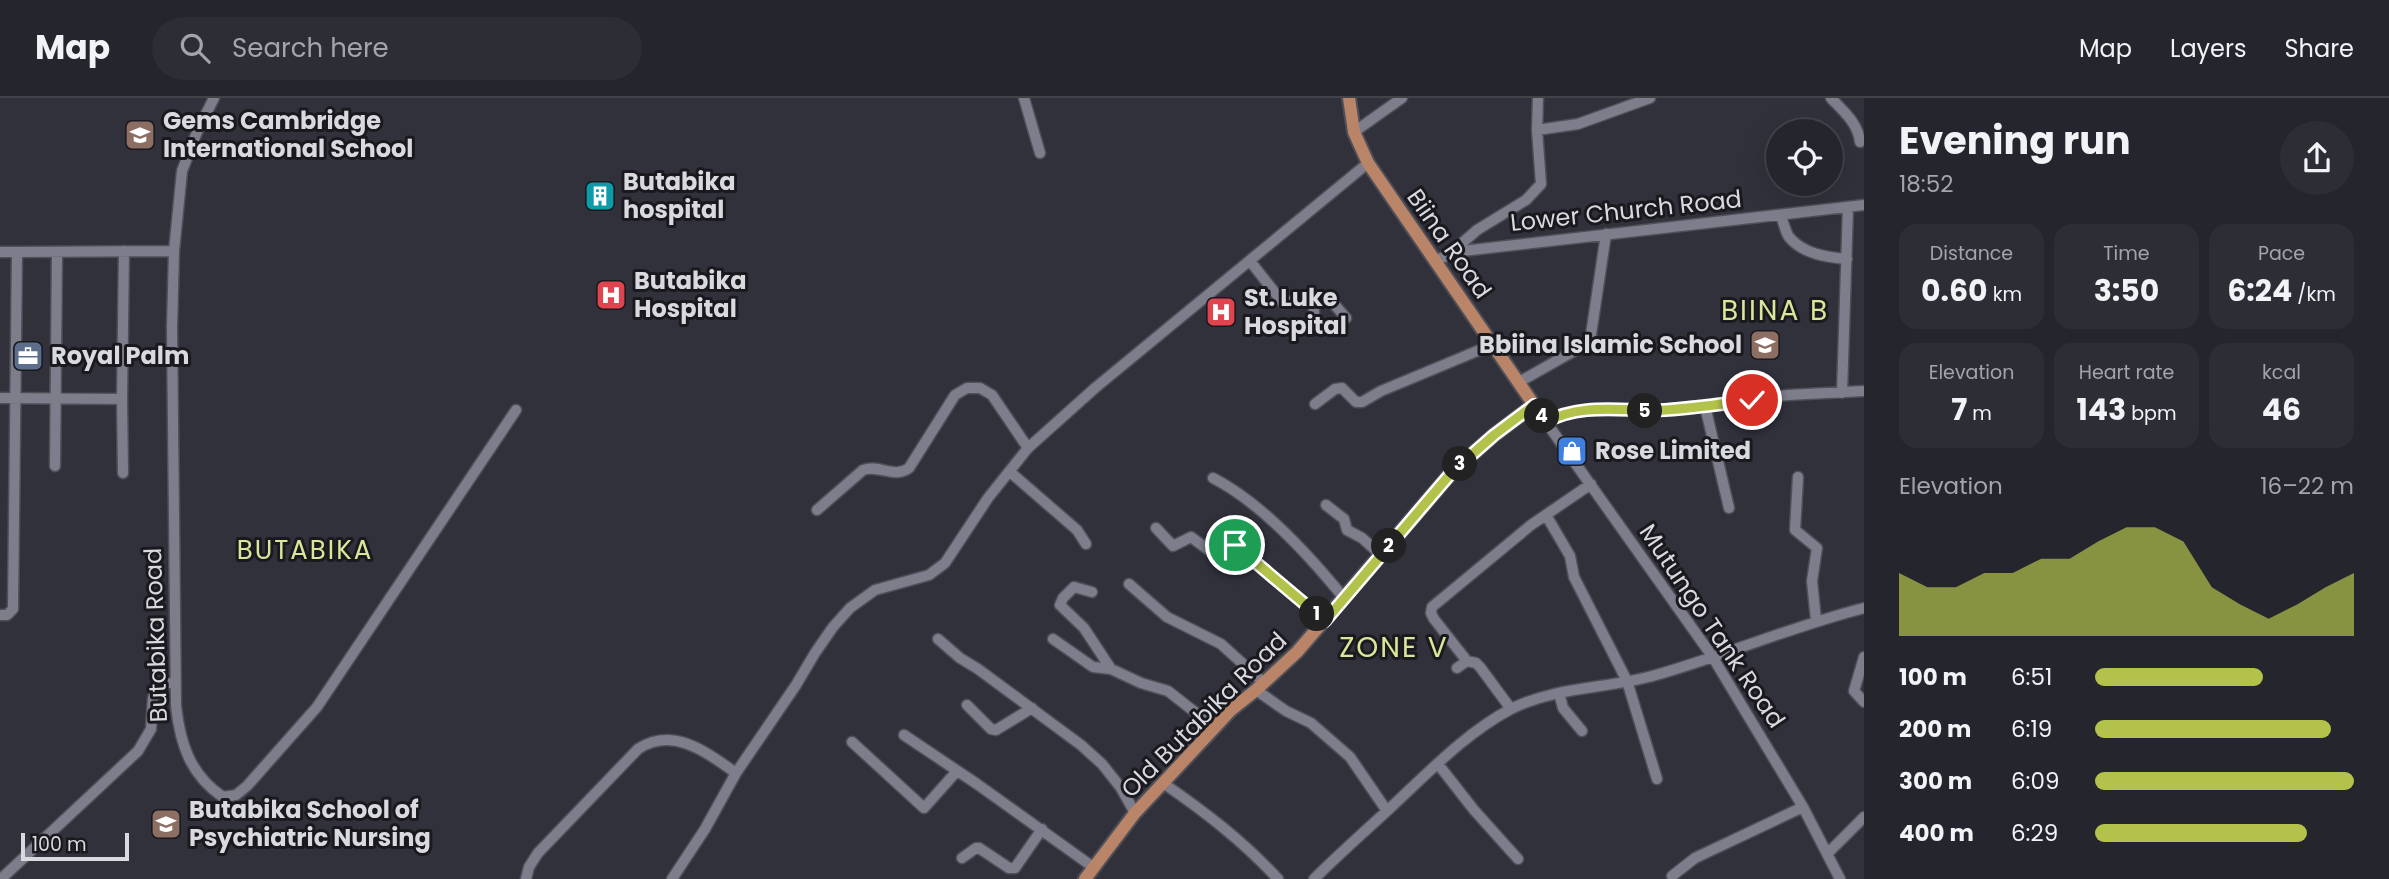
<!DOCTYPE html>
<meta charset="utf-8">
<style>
body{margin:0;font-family:Poppins,sans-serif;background:#2d2d35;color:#f1f3f6;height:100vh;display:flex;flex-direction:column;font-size:26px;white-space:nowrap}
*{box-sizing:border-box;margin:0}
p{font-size:23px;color:#a3a5aa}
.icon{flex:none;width:38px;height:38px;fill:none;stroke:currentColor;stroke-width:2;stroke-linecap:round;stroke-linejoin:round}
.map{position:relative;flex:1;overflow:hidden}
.details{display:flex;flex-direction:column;background:#25252d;width:525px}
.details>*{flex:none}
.buttons{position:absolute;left:1766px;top:21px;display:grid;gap:14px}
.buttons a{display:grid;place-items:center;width:77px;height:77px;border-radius:50%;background:#25252d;box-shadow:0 7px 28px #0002,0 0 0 2px #424249;font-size:35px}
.scale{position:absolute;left:21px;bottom:18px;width:108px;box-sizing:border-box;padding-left:7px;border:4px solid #d9d9e0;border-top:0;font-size:19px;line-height:24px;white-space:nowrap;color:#d9d9e0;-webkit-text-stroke:5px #1a191e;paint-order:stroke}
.pin{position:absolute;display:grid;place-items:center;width:60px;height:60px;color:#fff;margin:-30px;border:4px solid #fff;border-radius:50%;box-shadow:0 2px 7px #0007}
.km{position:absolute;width:35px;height:35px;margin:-18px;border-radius:50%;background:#222;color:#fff;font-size:19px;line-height:35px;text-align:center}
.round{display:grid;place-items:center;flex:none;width:74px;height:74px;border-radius:37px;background:#2d2d35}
.overview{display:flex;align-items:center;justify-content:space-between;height:119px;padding:0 35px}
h1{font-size:38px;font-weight:700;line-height:52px}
.stats{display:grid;grid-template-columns:repeat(3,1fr);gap:10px;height:119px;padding:7px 35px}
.stats div{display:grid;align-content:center;border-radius:18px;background:#2d2d35;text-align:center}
.stats b{font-size:30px;font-weight:700}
.stats small{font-size:19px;font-weight:400}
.stats p{font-size:19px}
.chart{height:196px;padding:14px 35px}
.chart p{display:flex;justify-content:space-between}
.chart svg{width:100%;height:126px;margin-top:7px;fill:#b3c24b;opacity:.7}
ul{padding:0 35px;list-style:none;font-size:23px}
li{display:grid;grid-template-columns:112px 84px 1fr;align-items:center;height:52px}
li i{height:18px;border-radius:9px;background:#b3c24b}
header{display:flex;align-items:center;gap:42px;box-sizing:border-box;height:98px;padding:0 35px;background:#25252d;border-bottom:2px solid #424249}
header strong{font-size:33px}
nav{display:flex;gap:38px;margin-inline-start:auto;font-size:24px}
.search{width:490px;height:63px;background:#2d2d35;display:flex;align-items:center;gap:18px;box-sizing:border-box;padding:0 24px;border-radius:38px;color:#a3a5aa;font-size:26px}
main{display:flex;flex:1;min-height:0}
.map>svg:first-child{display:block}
</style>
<header>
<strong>Map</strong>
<div class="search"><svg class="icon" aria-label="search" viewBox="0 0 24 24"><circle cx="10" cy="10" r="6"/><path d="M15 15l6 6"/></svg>Search here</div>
<nav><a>Map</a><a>Layers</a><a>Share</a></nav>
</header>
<main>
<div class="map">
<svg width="1864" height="781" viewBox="0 0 1864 781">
<rect width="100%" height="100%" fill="#31313c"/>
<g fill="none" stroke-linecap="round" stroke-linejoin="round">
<g stroke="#4f4f58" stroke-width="13">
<path id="minor" d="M 214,0 L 197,34 L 182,73 L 174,153 L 172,230 L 176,608 C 180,645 190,677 223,699 L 236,697 L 247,688 L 317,609 L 516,312
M 1024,0 L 1040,55
M 1831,0 C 1844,14 1858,25 1860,44
M 1537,32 L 1578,26 L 1650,0
M 1354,34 L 1402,0
M 1781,117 C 1783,123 1785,133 1789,139 C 1803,156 1826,159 1847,161
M 0,154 L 17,154
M 1452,154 L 1477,132 L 1526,102 L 1541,86 L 1537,32 L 1538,0
M 1435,162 L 1462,153 L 1480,151 L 1864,107
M 1250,163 L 1283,205 L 1322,198 L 1328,199 L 1346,220
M 1312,226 L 1314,222 L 1314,201
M 1519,284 L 1581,249 L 1589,250 L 1606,136
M 1842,295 L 1848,109
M 0,300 L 122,301 L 124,153
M 122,301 L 123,375
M 1315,306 L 1335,291 L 1342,290 L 1356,304 L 1362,304 L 1381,293 L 1494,246
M 1534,307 L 1712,558 L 1803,709 L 1840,781
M 1705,308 L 1729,410
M 1546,324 L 1558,317 L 1582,312 L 1666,312 L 1788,297 L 1864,293
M 55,368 L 57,154
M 1010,374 L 1077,432 L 1086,446
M 1798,379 L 1795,432 L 1817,450 L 1812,483 L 1816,522
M 1213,380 C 1262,405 1309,457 1344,500
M 1326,407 L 1344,421 L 1347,432 L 1362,440 L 1381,457
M 817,412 L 863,372 C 879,366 894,381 909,370 L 955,297 L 967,290 L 980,290 L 992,297 L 1028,350
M 1546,417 L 1570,458 L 1574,479 L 1627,583 L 1657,681
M 1156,430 L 1173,448 L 1191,439 L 1210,453 L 1233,446 L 1325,522
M 1129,486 L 1167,519 L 1221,546 L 1264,585
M 1092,494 L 1074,489 L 1063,500 L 1060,507 L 1084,530 L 1111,571 L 1141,585 L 1168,593 L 1214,629
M 0,517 L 7,517 L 13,511 L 17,154 L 174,153
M 938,541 L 960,560 L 978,571 L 1081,647 L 1102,666 L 1121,690 L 1135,715
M 1053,541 L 1093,569 L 1111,571
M 1864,559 L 1854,593 L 1864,604
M 1457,570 L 1467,563
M 1256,592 L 1286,613 L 1311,625 L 1350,659 L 1387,713
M 1559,595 L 1563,610 L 1582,633
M 967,607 L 991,631 L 996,632 L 1032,610
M 1511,611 L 1480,569 L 1476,565 L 1467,563 L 1434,521 L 1431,515 L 1432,509 L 1531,427 L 1591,386
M 904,637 L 977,686 L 1093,769
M 852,644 L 924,710 L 957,673
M 1438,666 L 1474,712 L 1518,761
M 1163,685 C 1205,714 1243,743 1278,781
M 1827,756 L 1864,719
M 962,760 L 976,750 L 979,750 L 1009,770 L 1015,770 L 1042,731
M 1672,778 L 1695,760 L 1803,709
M 1,781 L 138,653 L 151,631 L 153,600 L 160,585 L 175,585
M 526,781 L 529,769 L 538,755 L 638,651 C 673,628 706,654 736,675
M 672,781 L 705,731 L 736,675 L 796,587 L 815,555 L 833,529 L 850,510 L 875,492 L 929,477 L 945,465 L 988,400 L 1028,350 L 1095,290 L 1368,65
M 1314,781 C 1338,757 1363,735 1388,712 C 1426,677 1465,635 1511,611 C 1557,588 1608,591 1656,577 C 1726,557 1793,528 1864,510"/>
</g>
<g stroke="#4f4f58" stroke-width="16">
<path id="major" d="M 1085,781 L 1135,715 L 1231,612 L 1256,592 L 1297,554 L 1452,374 L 1494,337 L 1534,307 L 1368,65 L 1354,34 L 1349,0"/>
</g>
<use href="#minor" stroke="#7e7d8b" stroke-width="10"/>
<use href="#major" stroke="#ba8468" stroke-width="12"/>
</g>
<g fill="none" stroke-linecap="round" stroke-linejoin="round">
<g stroke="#fff" stroke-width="14">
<path id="route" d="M 1235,447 L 1325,523 L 1452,374 L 1494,337 L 1534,307 L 1546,324 C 1582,304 1625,314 1665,312 C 1694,310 1723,306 1752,302"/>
</g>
<use href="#route" stroke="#b3c24b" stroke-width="9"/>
</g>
<defs>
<g id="school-square" transform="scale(1.575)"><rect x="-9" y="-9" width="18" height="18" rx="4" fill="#8d6e63" stroke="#1a191e"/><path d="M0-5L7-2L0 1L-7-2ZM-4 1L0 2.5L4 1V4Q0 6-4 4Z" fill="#fff"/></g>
<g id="building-square" transform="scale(1.575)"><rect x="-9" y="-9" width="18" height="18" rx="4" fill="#0f9aa8" stroke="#1a191e"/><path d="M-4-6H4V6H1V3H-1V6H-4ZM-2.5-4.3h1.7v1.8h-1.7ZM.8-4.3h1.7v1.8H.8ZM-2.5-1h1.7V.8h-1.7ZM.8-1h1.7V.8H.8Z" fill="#fff"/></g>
<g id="hospital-square" transform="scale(1.575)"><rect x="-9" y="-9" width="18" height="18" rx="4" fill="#e0444e" stroke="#1a191e"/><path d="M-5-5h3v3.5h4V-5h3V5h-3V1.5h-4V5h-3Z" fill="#fff"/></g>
<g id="office-square" transform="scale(1.575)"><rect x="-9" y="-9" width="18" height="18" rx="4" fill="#5c6f8a" stroke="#1a191e"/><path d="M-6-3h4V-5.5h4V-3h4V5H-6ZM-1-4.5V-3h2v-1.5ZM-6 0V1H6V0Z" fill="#fff"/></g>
<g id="shop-square" transform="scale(1.575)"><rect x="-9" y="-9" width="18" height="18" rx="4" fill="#3f7fe0" stroke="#1a191e"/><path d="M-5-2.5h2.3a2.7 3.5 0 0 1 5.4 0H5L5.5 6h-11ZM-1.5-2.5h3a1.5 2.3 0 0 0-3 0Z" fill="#fff"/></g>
</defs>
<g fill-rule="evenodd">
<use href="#school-square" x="140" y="37"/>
<use href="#building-square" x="600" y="98"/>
<use href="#hospital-square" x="611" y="197"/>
<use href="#hospital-square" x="1221" y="214"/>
<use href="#school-square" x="1765" y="247"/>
<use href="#office-square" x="28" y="258"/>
<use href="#shop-square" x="1572" y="353"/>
<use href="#school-square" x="166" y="726"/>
</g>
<g text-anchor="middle" stroke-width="6" stroke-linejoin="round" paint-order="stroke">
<g font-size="24" font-weight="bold" fill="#d9d9e0" stroke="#1a191e" text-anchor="start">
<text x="163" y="31">Gems Cambridge<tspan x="163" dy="28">International School</tspan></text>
<text x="623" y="92">Butabika<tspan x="623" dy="28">hospital</tspan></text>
<text x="634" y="191">Butabika<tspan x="634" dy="28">Hospital</tspan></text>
<text x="1244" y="208">St. Luke<tspan x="1244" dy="28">Hospital</tspan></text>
<text x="1742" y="255" text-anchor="end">Bbiina Islamic School</text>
<text x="51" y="266">Royal Palm</text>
<text x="1595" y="361">Rose Limited</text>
<text x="189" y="720">Butabika School of<tspan x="189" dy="28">Psychiatric Nursing</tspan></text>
</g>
<g font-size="24" fill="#d9d9e0" stroke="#1a191e">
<text transform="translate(1626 113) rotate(-6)" y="8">Lower Church Road</text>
<text transform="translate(1449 146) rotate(55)" y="8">Biina Road</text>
<text transform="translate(1712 528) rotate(56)" y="8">Mutungo Tank Road</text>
<text transform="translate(156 537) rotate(-92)" y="8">Butabika Road</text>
<text transform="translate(1204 617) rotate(-45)" y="8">Old Butabika Road</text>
</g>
<g font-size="26" letter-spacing="2" fill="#dae699" stroke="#1a191e">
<text x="305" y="461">BUTABIKA</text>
</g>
<g font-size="28" letter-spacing="2" fill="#dae699" stroke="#1a191e">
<text x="1775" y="222">BIINA B</text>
<text x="1394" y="559">ZONE V</text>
</g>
</g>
</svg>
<div class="buttons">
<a><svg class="icon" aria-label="locate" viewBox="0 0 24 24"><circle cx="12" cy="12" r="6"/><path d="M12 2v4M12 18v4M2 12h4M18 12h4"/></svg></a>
</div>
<div class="scale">100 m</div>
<div class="pin" style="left:1235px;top:447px;background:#1e9e55"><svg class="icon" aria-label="arrive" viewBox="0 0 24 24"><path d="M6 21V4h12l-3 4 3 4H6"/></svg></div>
<div class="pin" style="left:1752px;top:302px;background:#d93025"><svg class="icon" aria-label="check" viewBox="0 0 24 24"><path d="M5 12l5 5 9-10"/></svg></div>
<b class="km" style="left:1317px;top:516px">1</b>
<b class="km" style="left:1389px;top:448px">2</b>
<b class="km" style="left:1460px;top:366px">3</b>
<b class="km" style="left:1542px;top:318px">4</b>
<b class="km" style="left:1645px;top:313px">5</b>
</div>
<section class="details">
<div class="overview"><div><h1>Evening run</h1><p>18:52</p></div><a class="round"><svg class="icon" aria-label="share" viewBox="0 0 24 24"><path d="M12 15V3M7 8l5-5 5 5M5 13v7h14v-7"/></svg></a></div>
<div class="stats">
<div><p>Distance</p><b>0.60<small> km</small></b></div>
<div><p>Time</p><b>3:50</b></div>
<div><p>Pace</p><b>6:24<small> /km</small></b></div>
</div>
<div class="stats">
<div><p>Elevation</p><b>7<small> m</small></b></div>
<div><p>Heart rate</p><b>143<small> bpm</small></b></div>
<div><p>kcal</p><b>46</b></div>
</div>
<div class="chart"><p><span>Elevation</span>16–22 m</p>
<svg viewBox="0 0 160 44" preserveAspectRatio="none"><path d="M0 44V22L10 27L20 27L30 22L40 22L50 17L60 17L70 11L80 6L90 6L100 11L110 27L120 33L130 38L140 33L150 27L160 22V44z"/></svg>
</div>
<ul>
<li><b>100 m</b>6:51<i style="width:65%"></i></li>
<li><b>200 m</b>6:19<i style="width:91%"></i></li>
<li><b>300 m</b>6:09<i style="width:100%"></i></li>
<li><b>400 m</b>6:29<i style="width:82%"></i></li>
</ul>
</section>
</main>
